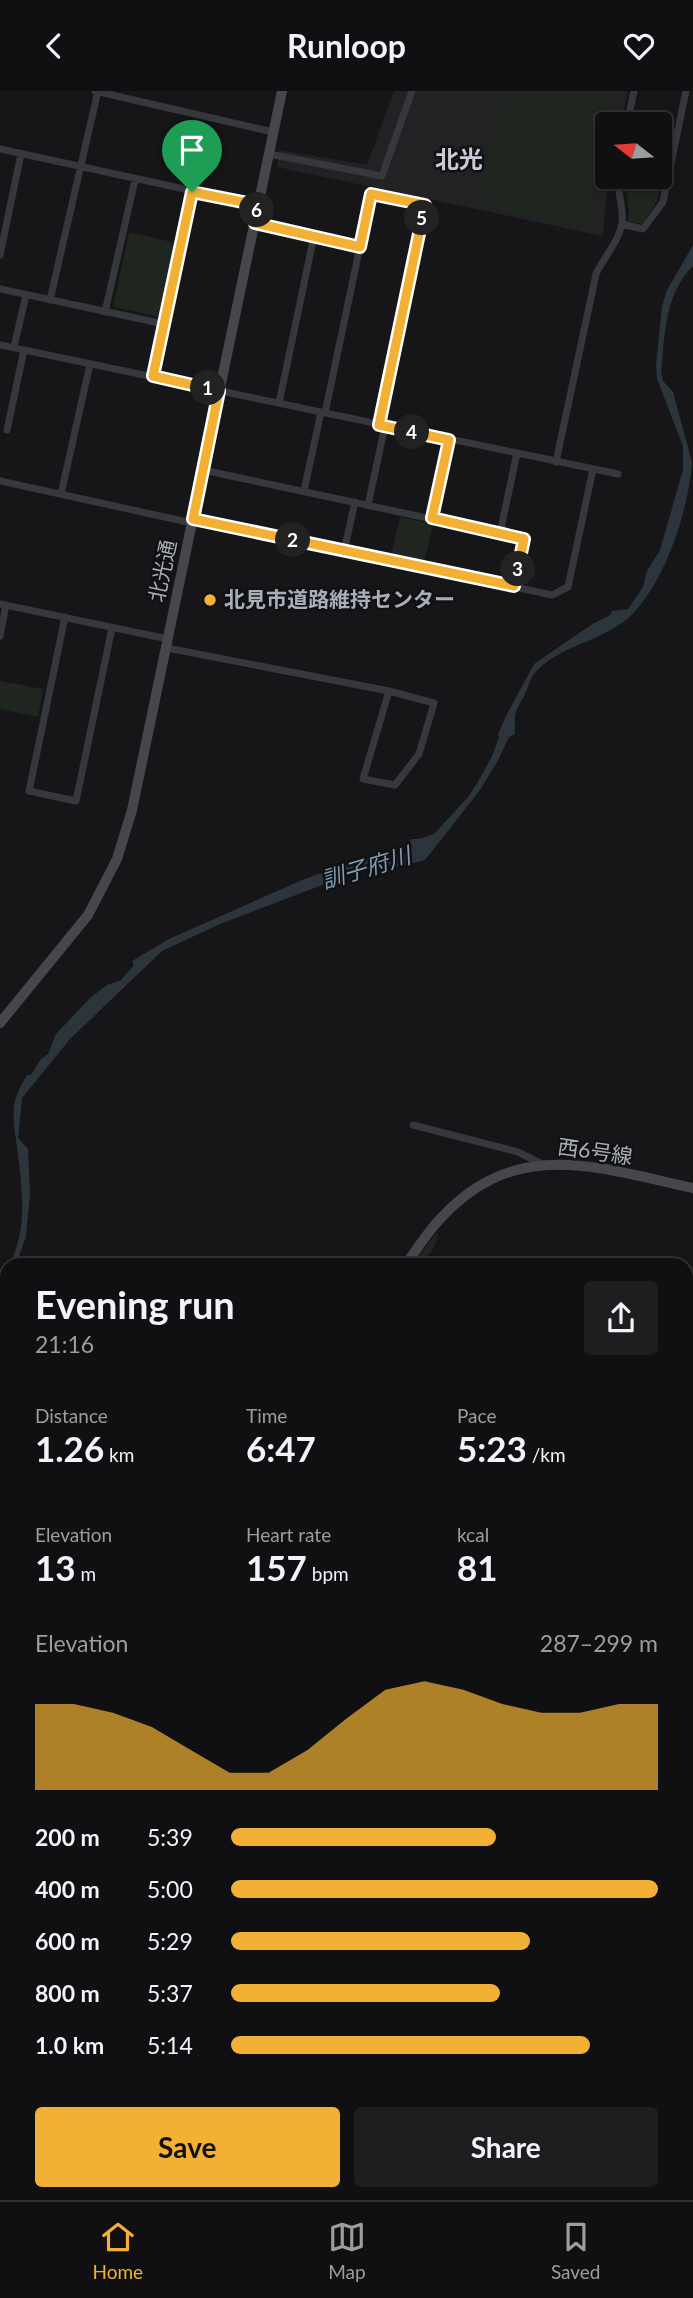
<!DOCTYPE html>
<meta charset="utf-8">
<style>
body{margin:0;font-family:Lato,"Noto Sans JP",sans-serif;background:#1e1e20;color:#f1f3f6;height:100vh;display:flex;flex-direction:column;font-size:26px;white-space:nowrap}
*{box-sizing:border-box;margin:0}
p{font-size:23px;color:#9c9d9f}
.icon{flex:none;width:38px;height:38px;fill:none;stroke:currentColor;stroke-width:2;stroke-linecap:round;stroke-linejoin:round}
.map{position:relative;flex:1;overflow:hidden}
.details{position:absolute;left:0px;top:1167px;width:693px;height:943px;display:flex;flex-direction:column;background:#101012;border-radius:21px 21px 0 0;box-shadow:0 4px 10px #0003,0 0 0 2px #303032}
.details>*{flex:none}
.needle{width:46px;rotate:287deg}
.fabs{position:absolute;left:595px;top:21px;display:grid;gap:14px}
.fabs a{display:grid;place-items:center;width:77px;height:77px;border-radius:7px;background:#101012;box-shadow:0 4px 10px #0003,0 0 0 2px #303032;font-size:35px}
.pin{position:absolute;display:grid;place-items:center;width:60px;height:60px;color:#fff;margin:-72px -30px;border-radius:50% 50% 50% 0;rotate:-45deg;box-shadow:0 0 7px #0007}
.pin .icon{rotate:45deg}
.km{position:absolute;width:35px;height:35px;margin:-18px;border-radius:50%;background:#222;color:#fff;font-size:19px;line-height:35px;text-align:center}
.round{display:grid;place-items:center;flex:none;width:74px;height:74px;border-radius:7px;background:#1e1e20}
.headline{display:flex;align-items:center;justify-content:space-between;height:119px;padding:0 35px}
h1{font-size:38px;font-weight:700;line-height:52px}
.stats{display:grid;grid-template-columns:repeat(3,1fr);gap:10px;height:119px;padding:7px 35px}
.stats div{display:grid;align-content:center}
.stats b{font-size:35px;font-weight:700}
.stats small{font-size:19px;font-weight:400}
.stats p{font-size:19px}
.chart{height:196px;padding:14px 35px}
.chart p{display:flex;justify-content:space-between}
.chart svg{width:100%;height:126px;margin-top:7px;fill:#f2b134;opacity:.7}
.cta{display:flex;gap:14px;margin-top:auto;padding:14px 35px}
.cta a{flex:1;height:80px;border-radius:7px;background:#f2b134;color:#111;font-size:28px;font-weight:700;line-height:80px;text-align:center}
.cta a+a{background:#1e1e20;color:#f1f3f6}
ul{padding:0 35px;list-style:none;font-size:23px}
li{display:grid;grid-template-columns:112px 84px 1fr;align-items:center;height:52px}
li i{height:18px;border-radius:9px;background:#f2b134}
header{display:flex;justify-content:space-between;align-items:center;height:91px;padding:0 35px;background:#101012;font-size:32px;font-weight:700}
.tabs{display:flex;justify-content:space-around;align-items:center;height:98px;border-top:2px solid #303032;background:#101012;font-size:19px;color:#9c9d9f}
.tabs a{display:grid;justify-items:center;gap:4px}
.tabs .selected{color:#f2b134}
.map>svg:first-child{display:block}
</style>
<header><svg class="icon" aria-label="back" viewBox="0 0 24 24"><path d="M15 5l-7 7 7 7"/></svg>Runloop<svg class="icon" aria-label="heart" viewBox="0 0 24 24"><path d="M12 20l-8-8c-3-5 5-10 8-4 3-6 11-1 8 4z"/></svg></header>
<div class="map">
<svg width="693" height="2109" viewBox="0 0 693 2109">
<rect width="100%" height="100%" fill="#161618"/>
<path fill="#222225" d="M 394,0 L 628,0 L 620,33 L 607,33 L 608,86 L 603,145 L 277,76 L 279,59 L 367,74 Z"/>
<path fill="#1e261f" d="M 503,0 L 615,0 L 585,136 L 495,119 L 481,98 Z
M 625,92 L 661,98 L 656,112 L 642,133 L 628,130 L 629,120 Z
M 129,141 L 176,152 L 160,226 L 113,216 Z
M 400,426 L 433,433 L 424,472 L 391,465 Z
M 0,590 L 43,598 L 38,626 L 0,618 Z
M 437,1141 L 438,1147 L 432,1160 L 420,1174 L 412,1174 Z
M 686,2091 L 693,2093 L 693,2109 L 338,2109 L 313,2104 L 686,2104 Z"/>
<path fill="#2c353c" d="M 693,154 L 693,175 C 664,204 665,244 661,282 L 663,290 L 673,301 L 692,371 C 689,419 664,496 627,528 C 600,551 557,555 534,583 C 529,590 527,600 523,607 C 513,625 515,622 515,643 L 509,646 L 497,671 L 480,699 L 425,769 L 394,777 L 392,773 L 366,778 L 338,788 L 220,833 L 162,860 L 70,948 L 22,1007 L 18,1047 L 28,1058 L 30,1103 L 26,1145 L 16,1174 L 9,1174 C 28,1139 22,1100 18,1062 C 16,1046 12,1030 14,1014 C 16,1003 22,993 27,984 L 31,984 L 41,968 L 48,963 L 56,943 L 90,907 L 107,894 L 121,889 L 134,874 L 132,870 L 169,848 L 300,790 L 350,771 L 376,765 L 404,764 L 410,760 L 410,749 L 412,748 L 419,748 L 434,743 L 469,705 L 482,684 L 493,663 L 499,646 L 498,643 L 506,625 L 534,573 L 594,532 L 609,525 L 612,520 L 628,518 L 643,496 L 647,480 L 660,459 L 683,379 L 683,355 L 657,288 L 656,274 L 662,215 L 667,199 Z"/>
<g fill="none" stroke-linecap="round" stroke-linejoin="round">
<path stroke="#2c353c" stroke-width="14" d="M 0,1193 L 7,1183"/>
<path stroke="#37383d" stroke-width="7" d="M 95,0 L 273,41
M 627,33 L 634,0
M 0,58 L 258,114
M 269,63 L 382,85 L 412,0
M 255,132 L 361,156
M 622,133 L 643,138 L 663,111 L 686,0
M 0,164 L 21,63
M 0,198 L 164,233
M 50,209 L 98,0
M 105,221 L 135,89
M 0,254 L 618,383
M 14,256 L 26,204
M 153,285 L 192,101
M 279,312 L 314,145
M 325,322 L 371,103 L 425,114 L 379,334
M 7,339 L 24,259
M 556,371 L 596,183 C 604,166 619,150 622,132 C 624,116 617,101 618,86
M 203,379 L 525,448 L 514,495
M 0,390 L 192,432
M 304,400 L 321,321
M 61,403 L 90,273
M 368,414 L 385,335
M 432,427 L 449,349
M 193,428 L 552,504 L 568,496 L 593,378
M 500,442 L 517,362
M 344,460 L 355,411
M 0,513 L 168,548
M 65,526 L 29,700 L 76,710 L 112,537
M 0,545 L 6,514
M 167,557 L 389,600 L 434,612 L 419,663 L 395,694 L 363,688 L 389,600
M 413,1034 L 518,1061 L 542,1073
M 686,1391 L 693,1358
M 537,2109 L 538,2104"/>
<path stroke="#45474d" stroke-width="10" d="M 0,932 L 88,824 L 117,768 L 132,719 L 282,0
M 405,1174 C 417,1159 427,1141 441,1127 C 516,1045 599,1077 693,1097
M 0,1194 L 7,1195
M 686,1790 L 693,1791
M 0,2022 L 7,2005"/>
</g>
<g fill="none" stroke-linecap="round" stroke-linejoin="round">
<g stroke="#fff" stroke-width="14">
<path id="route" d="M 192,101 L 258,114 L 255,132 L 360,156 L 371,103 L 425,114 L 379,334 L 449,349 L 432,427 L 524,448 L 514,495 L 193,428 L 219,300 L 153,285 Z"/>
</g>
<use href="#route" stroke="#f2b134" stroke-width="9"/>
</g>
<circle fill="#f2b134" stroke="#111113" stroke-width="2.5" cx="210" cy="509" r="7"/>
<g text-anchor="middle" stroke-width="5" stroke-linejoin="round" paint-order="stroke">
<g font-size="21" fill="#a8adb8" stroke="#111113">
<text transform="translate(163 480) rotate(-78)" y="7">北光通</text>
<text transform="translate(595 1061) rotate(8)" y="7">西6号線</text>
</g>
<g font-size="21" font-weight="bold" fill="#a8adb8" stroke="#111113" text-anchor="start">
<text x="224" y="516">北見市道路維持センター</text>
</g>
<g font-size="23" font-style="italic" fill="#7f9bb3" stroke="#111113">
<text transform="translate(366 777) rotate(-17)" y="8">訓子府川</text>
</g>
<g font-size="24" font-weight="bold" fill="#c9ccd4" stroke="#111113">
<text x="459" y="77">北光</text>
</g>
</g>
</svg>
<div class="fabs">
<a><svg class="needle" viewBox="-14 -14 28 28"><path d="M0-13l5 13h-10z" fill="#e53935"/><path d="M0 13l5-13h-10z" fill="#9c9d9f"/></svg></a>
</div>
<div class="pin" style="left:192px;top:101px;background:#1e9e55"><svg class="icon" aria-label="arrive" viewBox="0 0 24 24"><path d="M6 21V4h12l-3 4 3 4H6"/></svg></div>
<b class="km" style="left:208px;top:297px">1</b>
<b class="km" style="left:293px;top:449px">2</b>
<b class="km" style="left:518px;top:478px">3</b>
<b class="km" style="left:412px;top:341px">4</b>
<b class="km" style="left:422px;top:127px">5</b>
<b class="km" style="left:257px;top:119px">6</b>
<section class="details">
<div class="headline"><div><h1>Evening run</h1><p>21:16</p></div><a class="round"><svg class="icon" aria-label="share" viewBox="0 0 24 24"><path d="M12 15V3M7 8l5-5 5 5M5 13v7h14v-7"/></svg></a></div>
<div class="stats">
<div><p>Distance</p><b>1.26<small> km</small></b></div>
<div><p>Time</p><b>6:47</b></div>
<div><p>Pace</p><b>5:23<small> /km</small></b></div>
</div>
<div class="stats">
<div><p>Elevation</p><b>13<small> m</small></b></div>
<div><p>Heart rate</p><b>157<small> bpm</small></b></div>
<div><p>kcal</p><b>81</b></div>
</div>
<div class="chart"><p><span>Elevation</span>287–299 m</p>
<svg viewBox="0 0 160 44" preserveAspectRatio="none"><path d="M0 44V14L10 14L20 17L30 22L40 30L50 38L60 38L70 30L80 19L90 9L100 6L110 9L120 14L130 17L140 17L150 14L160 14V44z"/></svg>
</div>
<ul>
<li><b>200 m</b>5:39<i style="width:62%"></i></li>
<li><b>400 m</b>5:00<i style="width:100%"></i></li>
<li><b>600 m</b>5:29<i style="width:70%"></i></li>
<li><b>800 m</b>5:37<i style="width:63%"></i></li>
<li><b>1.0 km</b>5:14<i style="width:84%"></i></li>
</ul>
<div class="cta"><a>Save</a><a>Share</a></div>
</section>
</div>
<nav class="tabs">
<a class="selected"><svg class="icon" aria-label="home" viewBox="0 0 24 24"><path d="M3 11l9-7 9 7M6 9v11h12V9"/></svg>Home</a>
<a><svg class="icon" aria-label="map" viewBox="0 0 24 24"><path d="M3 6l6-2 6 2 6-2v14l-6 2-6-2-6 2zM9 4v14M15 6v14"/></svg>Map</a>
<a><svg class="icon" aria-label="saved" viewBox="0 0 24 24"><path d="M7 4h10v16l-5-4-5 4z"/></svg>Saved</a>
</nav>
